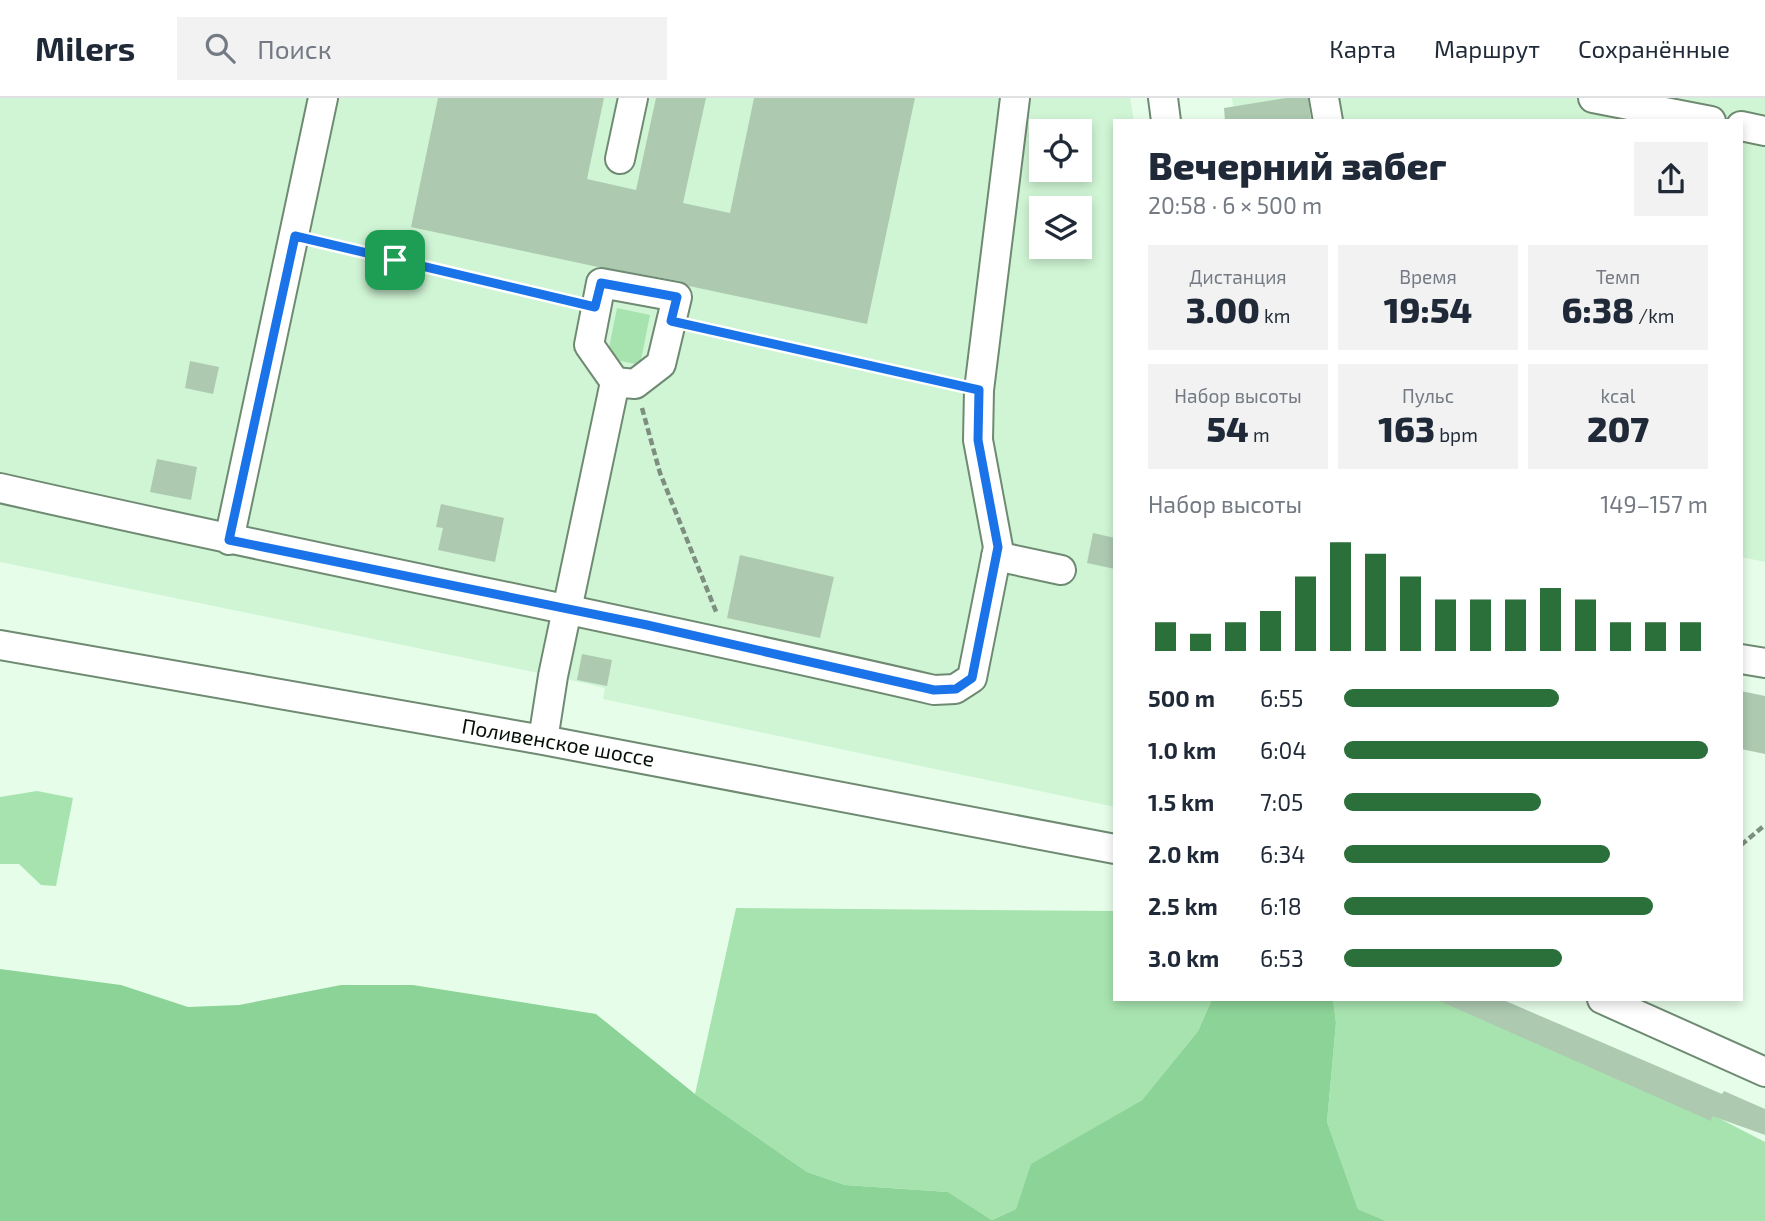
<!DOCTYPE html>
<html lang="ru">
<meta charset="utf-8">
<style>
body{margin:0;font-family:"Exo 2",sans-serif;background:#f2f2f3;color:#1f2937;height:100vh;display:flex;flex-direction:column;font-size:26px;white-space:nowrap}
*{box-sizing:border-box;margin:0}
p{font-size:23px;color:#747a83}
.icon{flex:none;width:38px;height:38px;fill:none;stroke:currentColor;stroke-width:2;stroke-linecap:round;stroke-linejoin:round}
.map{position:relative;flex:1;overflow:hidden}
.panel{position:absolute;left:1113px;top:21px;width:630px;height:882px;display:flex;flex-direction:column;background:#fff;border-radius:0px;box-shadow:0 4px 10px #0003}
.panel>*{flex:none}
.buttons{position:absolute;left:1029px;top:21px;display:grid;gap:14px}
.buttons a{display:grid;place-items:center;width:63px;height:63px;border-radius:0px;background:#fff;box-shadow:0 4px 10px #0003;font-size:35px}
.pin{position:absolute;display:grid;place-items:center;width:60px;height:60px;color:#fff;margin:-30px;border-radius:14px;box-shadow:0 4px 10px #0006}
.round{display:grid;place-items:center;flex:none;width:74px;height:74px;border-radius:0px;background:#f2f2f3}
.head{display:flex;align-items:center;justify-content:space-between;height:119px;padding:0 35px}
h1{font-size:38px;font-weight:800;line-height:52px}
.figures{display:grid;grid-template-columns:repeat(3,1fr);gap:10px;height:119px;padding:7px 35px}
.figures div{display:grid;align-content:center;border-radius:0px;background:#f2f2f3;text-align:center}
.figures b{font-size:35px;font-weight:800}
.figures small{font-size:19px;font-weight:400}
.figures p{font-size:19px}
.chart{height:196px;padding:14px 35px}
.chart p{display:flex;justify-content:space-between}
.chart svg{width:100%;height:126px;margin-top:7px;stroke:#2b6f3b;stroke-width:6}
ul{padding:0 35px;list-style:none;font-size:23px}
li{display:grid;grid-template-columns:112px 84px 1fr;align-items:center;height:52px}
li i{height:18px;border-radius:9px;background:#2b6f3b}
header{display:flex;align-items:center;gap:42px;box-sizing:border-box;height:98px;padding:0 35px;background:#fff;border-bottom:2px solid #e0e1e3}
header strong{font-size:33px}
nav{display:flex;gap:38px;margin-inline-start:auto;font-size:24px}
.search{width:490px;height:63px;background:#f2f2f3;display:flex;align-items:center;gap:18px;box-sizing:border-box;padding:0 24px;border-radius:0px;color:#747a83;font-size:26px}
.map>svg:first-child{display:block}
</style>
<header>
<strong>Milers</strong>
<div class="search"><svg class="icon" aria-label="search" viewBox="0 0 24 24"><circle cx="10" cy="10" r="6"/><path d="M15 15l6 6"/></svg>Поиск</div>
<nav><a>Карта</a><a>Маршрут</a><a>Сохранённые</a></nav>
</header>
<div class="map">
<svg width="1765" height="1123" viewBox="0 0 1765 1123">
<rect width="100%" height="100%" fill="#e6fee9"/>
<path fill="#d0f5d5" fill-rule="evenodd" d="M 0,0 L 1130,0 L 1134,23 L 1115,23 L 1115,709 L 603,601 L 605,590 L 553,578 L 0,464 ZM 1041,33 L 1080,33 L 1080,72 L 1041,72 ZM 1041,110 L 1080,110 L 1080,149 L 1041,149 Z
M 1232,0 L 1765,0 L 1765,464 L 1741,459 L 1741,23 L 1235,23 Z"/>
<path fill="#a7e3af" d="M 617,210 L 650,217 L 640,267 L 607,260 Z
M 37,693 L 73,700 L 56,788 L 41,787 L 19,766 L 0,766 L 0,699 Z
M 736,810 L 1115,813 L 1115,901 L 1212,901 L 1198,933 L 1142,1002 L 1032,1066 L 1016,1111 L 992,1122 L 948,1094 L 845,1087 L 807,1074 L 695,996 Z
M 1333,901 L 1470,901 L 1540,928 L 1765,1044 L 1765,1123 L 1386,1123 L 1358,1111 L 1327,1024 L 1336,925 Z"/>
<path fill="#8cd398" d="M 0,871 L 121,887 L 188,909 L 239,907 L 341,887 L 413,887 L 596,916 L 695,996 L 807,1074 L 845,1087 L 948,1094 L 992,1122 L 1016,1111 L 1031,1066 L 1142,1002 L 1198,933 L 1212,901 L 1333,901 L 1336,925 L 1327,1024 L 1358,1111 L 1386,1123 L 0,1123 Z"/>
<path fill="#adcab1" d="M 438,0 L 604,0 L 587,81 L 636,92 L 656,0 L 706,0 L 683,105 L 730,115 L 754,0 L 915,0 L 867,226 L 689,188 L 680,183 L 598,169 L 411,129 Z
M 1286,0 L 1308,0 L 1311,23 L 1225,23 L 1224,10 Z
M 190,263 L 219,269 L 213,296 L 185,290 Z
M 157,361 L 197,369 L 191,402 L 150,394 Z
M 441,406 L 504,420 L 495,464 L 438,452 L 443,430 L 436,429 Z
M 1093,435 L 1115,440 L 1115,471 L 1087,465 Z
M 740,457 L 834,479 L 820,540 L 727,520 Z
M 582,556 L 612,562 L 607,588 L 577,582 Z
M 1741,593 L 1765,598 L 1765,656 L 1741,651 Z
M 1435,901 L 1501,901 L 1722,996 L 1724,993 L 1765,1011 L 1765,1037 L 1712,1018 L 1711,1023 Z"/>
<g fill="none" stroke-linecap="round" stroke-linejoin="round">
<g stroke="#6f8a72" stroke-width="32">
<path id="minor" d="M 1163,0 L 1166,23
M 1324,0 L 1328,23
M 1593,0 L 1711,23
M 1741,28 L 1765,33
M 620,61 L 633,0
M 0,390 C 311,461 624,520 934,592 L 955,591 L 972,580 L 998,449 L 978,342 L 979,292 L 1015,0
M 229,442 L 323,0
M 996,458 L 1061,472
M 0,547 L 543,642 L 1115,751
M 1741,561 L 1765,565
M 543,642 L 553,578 L 615,284 L 589,247 L 601,185 L 677,199 L 661,266 L 635,286 L 615,284
M 1602,901 L 1765,974"/>
</g>
<path stroke="#7e8f80" stroke-width="4.5" stroke-dasharray="7 3.5" stroke-linecap="butt" d="M 320,144 L 571,203
M 696,229 L 954,286
M 642,310 L 660,375 L 717,516
M 1741,747 L 1765,727"/>
<use href="#minor" stroke="#fff" stroke-width="28"/>
</g>
<g fill="none" stroke-linecap="round" stroke-linejoin="round">
<g stroke="#fff" stroke-width="14">
<path id="route" d="M 295,138 L 595,209 L 601,185 L 677,199 L 671,223 L 979,292 L 978,342 L 998,449 L 972,580 L 956,591 L 934,592 L 647,527 L 229,442 Z"/>
</g>
<use href="#route" stroke="#1a73e8" stroke-width="9"/>
</g>
<g text-anchor="middle" stroke-width="6" stroke-linejoin="round" paint-order="stroke">
<g font-size="21" fill="#060f07" stroke="#fff">
<text transform="translate(558 645) rotate(10)" y="7">Поливенское шоссе</text>
</g>
</g>
</svg>
<div class="buttons">
<a><svg class="icon" aria-label="locate" viewBox="0 0 24 24"><circle cx="12" cy="12" r="6"/><path d="M12 2v4M12 18v4M2 12h4M18 12h4"/></svg></a>
<a><svg class="icon" aria-label="layers" viewBox="0 0 24 24"><path d="M12 4l9 5-9 5-9-5zM3 14l9 5 9-5"/></svg></a>
</div>
<div class="pin" style="left:395px;top:162px;background:#1e9e55"><svg class="icon" aria-label="arrive" viewBox="0 0 24 24"><path d="M6 21V4h12l-3 4 3 4H6"/></svg></div>
<section class="panel">
<div class="head"><div><h1>Вечерний забег</h1><p>20:58 · 6 × 500 m</p></div><a class="round"><svg class="icon" aria-label="share" viewBox="0 0 24 24"><path d="M12 15V3M7 8l5-5 5 5M5 13v7h14v-7"/></svg></a></div>
<div class="figures">
<div><p>Дистанция</p><b>3.00<small> km</small></b></div>
<div><p>Время</p><b>19:54</b></div>
<div><p>Темп</p><b>6:38<small> /km</small></b></div>
</div>
<div class="figures">
<div><p>Набор высоты</p><b>54<small> m</small></b></div>
<div><p>Пульс</p><b>163<small> bpm</small></b></div>
<div><p>kcal</p><b>207</b></div>
</div>
<div class="chart"><p><span>Набор высоты</span>149–157 m</p>
<svg viewBox="0 0 160 44" preserveAspectRatio="none"><path d="M5 44V34M15 44V38M25 44V34M35 44V30M45 44V18M55 44V6M65 44V10M75 44V18M85 44V26M95 44V26M105 44V26M115 44V22M125 44V26M135 44V34M145 44V34M155 44V34"/></svg>
</div>
<ul>
<li><b>500 m</b>6:55<i style="width:59%"></i></li>
<li><b>1.0 km</b>6:04<i style="width:100%"></i></li>
<li><b>1.5 km</b>7:05<i style="width:54%"></i></li>
<li><b>2.0 km</b>6:34<i style="width:73%"></i></li>
<li><b>2.5 km</b>6:18<i style="width:85%"></i></li>
<li><b>3.0 km</b>6:53<i style="width:60%"></i></li>
</ul>
</section>
</div>
